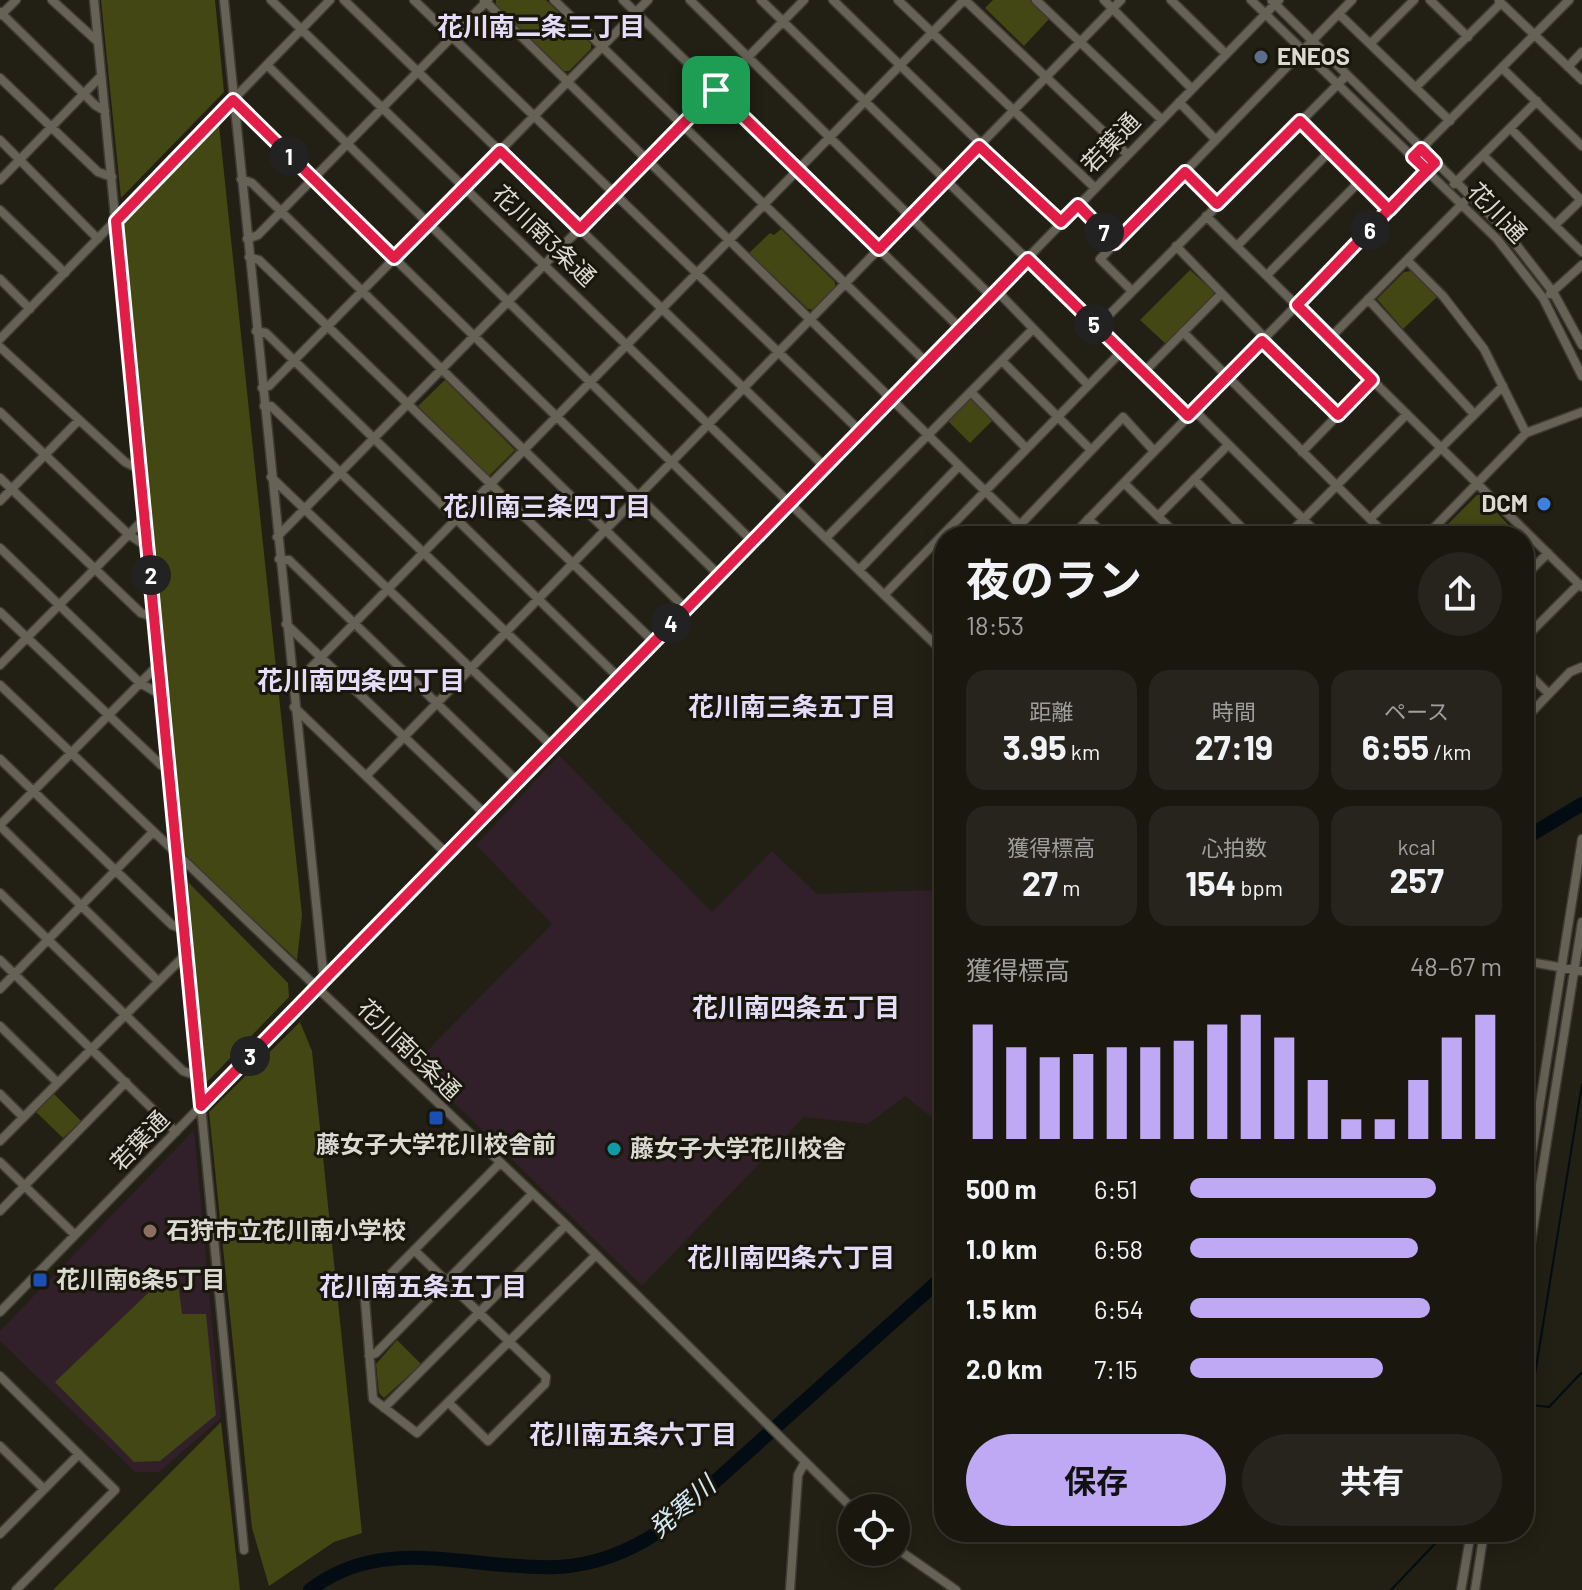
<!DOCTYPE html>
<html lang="ja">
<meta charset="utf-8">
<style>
body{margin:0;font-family:Barlow,"Noto Sans JP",sans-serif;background:#27241d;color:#f1f3f6;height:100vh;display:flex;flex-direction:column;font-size:30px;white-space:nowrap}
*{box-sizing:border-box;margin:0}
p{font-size:26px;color:#9f9f9e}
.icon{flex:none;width:44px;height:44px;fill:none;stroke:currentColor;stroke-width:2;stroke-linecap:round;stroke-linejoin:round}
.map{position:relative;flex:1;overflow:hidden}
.details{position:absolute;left:934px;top:526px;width:600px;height:1016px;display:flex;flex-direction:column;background:#1a170f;border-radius:32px;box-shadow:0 4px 20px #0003,0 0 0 2px #38362f}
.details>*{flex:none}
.fabs{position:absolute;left:838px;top:1494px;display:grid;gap:16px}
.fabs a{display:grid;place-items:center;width:72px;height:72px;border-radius:50%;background:#1a170f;box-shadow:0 4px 20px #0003,0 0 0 2px #38362f;font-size:40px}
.pin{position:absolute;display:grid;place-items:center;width:68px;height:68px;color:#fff;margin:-34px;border-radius:16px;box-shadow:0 4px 12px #0006}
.km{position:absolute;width:40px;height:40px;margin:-20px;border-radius:50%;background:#222;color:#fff;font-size:22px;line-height:40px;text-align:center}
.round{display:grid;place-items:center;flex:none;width:84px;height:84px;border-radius:42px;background:#27241d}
.summary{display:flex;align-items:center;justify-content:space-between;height:136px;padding:0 32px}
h1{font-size:44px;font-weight:700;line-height:60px}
.figures{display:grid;grid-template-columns:repeat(3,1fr);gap:12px;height:136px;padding:8px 32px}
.figures div{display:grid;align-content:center;border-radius:20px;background:#27241d;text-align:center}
.figures b{font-size:34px;font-weight:700}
.figures small{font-size:22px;font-weight:400}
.figures p{font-size:22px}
.chart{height:224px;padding:16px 32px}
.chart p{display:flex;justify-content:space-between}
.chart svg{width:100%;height:144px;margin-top:8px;stroke:#bfa8f4;stroke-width:6}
.cta{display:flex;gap:16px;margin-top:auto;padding:16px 32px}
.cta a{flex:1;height:92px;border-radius:48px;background:#bfa8f4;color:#111;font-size:32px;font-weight:700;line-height:92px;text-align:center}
.cta a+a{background:#27241d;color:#f1f3f6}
ul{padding:0 32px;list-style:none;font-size:26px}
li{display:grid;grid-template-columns:128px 96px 1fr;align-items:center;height:60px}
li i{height:20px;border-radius:10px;background:#bfa8f4}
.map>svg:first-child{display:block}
</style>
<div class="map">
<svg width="1582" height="1590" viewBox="0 0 1582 1590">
<rect width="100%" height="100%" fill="#221f14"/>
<path fill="#312029" d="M 559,755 L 712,912 L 772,851 L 817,894 L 937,890 L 944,883 L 944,1127 L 905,1096 L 868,1124 L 804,1117 L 642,1286 L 414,1064 L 552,924 L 476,845 Z
M 194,1130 L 221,1418 L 159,1472 L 135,1472 L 0,1341 L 0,1331 Z"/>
<path fill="#424714" d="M 101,0 L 215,0 L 224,92 L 121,198 Z
M 496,0 L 546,0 L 591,44 L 591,49 L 569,71 L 564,71 L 496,5 Z
M 993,0 L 1030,0 L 1049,19 L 1024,46 L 985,8 Z
M 219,125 L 302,915 L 297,960 L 184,855 L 122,224 Z
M 781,229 L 835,282 L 835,287 L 814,310 L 808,309 L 749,253 L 770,233 L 774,235 Z
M 1190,270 L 1214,292 L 1213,297 L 1167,345 L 1140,320 Z
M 1411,271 L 1437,297 L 1403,329 L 1377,299 L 1404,272 Z
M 445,380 L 515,450 L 489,476 L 418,406 Z
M 967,399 L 972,399 L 994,419 L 970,443 L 947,420 Z
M 1477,495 L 1480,495 L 1519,536 L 1436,536 Z
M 188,882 L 288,983 L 289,997 L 205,1084 Z
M 300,1022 L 312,1051 L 362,1533 L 334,1542 L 269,1586 L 252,1528 L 209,1112 Z
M 54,1094 L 81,1121 L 63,1138 L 36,1112 Z
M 168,1274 L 177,1274 L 182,1314 L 206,1314 L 216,1415 L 160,1461 L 134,1462 L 55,1382 Z
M 397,1340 L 421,1364 L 384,1398 L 379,1393 L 376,1364 Z
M 221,1422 L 240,1590 L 53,1590 Z"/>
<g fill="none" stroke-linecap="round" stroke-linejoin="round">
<path stroke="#030c12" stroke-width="2" d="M 1530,1405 L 1582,1084
M 1524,1437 L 1530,1405 L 1549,1407 L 1582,1372
M 1391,1590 L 1446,1532"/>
<path stroke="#030c12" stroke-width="14" d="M 1524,839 L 1582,804
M 310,1590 C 384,1532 472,1571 558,1567 C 595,1565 630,1551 660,1531 L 944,1276"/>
<g stroke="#3d3b34" stroke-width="11">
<path id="minor" d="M 52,0 L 98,42
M 94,0 L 244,1550
M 224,0 L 324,981
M 271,0 L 944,653
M 344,0 L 824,466
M 414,0 L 859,430
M 484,0 L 1031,536
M 554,0 L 926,362
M 623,0 L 959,327
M 690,0 L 991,296
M 761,0 L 1188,416
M 833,0 L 1061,222
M 898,0 L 1095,188
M 965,0 L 1128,155
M 1036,0 L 1162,120
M 1104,0 L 1192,89
M 1171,0 L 1226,54
M 1251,0 L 1497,239 L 1543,298 L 1582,376
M 1430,0 L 1468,37
M 1272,1 L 1504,229 L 1553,292 L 1582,345
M 1499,1 L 1582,80
M 0,12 L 95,105 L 105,111
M 1339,14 L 1450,121
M 1,15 L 16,0
M 1370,44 L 1414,0
M 267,65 L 751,540
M 1568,67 L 1582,52
M 1502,68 L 1582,146
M 0,78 L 98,172 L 112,177
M 1416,87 L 1501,3
M 233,101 L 718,574
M 1179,102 L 1216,140
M 1300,121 L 1389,210
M 1510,128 L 1581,200
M 0,140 L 98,239
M 1419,151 L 1569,0
M 1483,155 L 1582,252
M 1185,172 L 1217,204
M 241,179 L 252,183 L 685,608
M 0,180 L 101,76
M 1454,184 L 1537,101
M 1078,205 L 1115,243
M 0,210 L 65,273
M 1206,216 L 1582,587
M 1555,225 L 1582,199
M 247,239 L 258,235 L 488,0
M 1176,246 L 1265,338
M 1237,246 L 1330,151
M 249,257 L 259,260 L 653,641
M 1407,260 L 1443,296 L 1484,349 L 1526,433
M 1267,275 L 1360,181
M 0,279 L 30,309
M 996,290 L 1088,385
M 1132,291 L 1100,259 L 1352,0
M 1550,294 L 1582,265
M 1368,299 L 1474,414
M 1097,327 L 1347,75
M 256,331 L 266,333 L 618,677
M 1183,332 L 1387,536
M 1330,338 L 1464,202
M 0,339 L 330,0
M 1262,341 L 1338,415
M 0,347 L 125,462 L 141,470
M 1002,361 L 1091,450
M 1144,372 L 1221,294
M 262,388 L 269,386 L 648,0
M 971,392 L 1026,448
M 264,406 L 271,406 L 587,710
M 1194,410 L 1320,536
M 0,412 L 128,534 L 149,548
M 1302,452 L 1372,380
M 271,477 L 552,746
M 0,478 L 141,613 L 156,618
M 1194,479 L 1250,536
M 1124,483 L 1178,536
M 0,501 L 79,420
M 1158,516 L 1228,445
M 1088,519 L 1106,536
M 1370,519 L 1503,386
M 1020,525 L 1123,417 L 1154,451
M 1072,536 L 1435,163
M 1287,536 L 1407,414
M 1426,536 L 1526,433 L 1582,412
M 277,537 L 804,0
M 826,538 L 1033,329
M 0,548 L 140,683 L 163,696
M 279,559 L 289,560 L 517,781
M 859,570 L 959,466
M 1524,577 L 1548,553
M 884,595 L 1122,351
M 0,612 L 161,765 L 171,769
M 286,624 L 485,814
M 1524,639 L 1579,584
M 0,665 L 146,517
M 1524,669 L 1549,694
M 0,685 L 566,1225 L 852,1508
M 292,687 L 964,0
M 294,707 L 447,854
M 1524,720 L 1570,672 L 1582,667
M 0,759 L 172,925 L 184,930
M 367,775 L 1121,0
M 0,825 L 160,663
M 0,826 L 157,980
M 0,893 L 183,1071 L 198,1076
M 0,960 L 176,1132
M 1524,961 L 1582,971
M 0,989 L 152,833
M 0,1026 L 57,1082
M 0,1094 L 23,1117
M 0,1141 L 186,954
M 0,1162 L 75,1235
M 499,1164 L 365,1300 L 373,1399 L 417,1433 L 596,1255
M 1524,1203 L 1582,839
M 0,1211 L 126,1082
M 414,1250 L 546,1377 L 545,1384 L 488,1441 L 448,1402
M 1524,1285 L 1582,922
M 0,1312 L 1279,0
M 369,1356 L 376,1353 L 532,1194
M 0,1376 L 115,1490 L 16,1590
M 384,1408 L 566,1225
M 0,1446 L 44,1489
M 0,1534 L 79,1454
M 896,1548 L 956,1590
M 790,1590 L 798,1475 L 805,1462
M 1461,1590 L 1471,1532
M 1475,1590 L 1484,1532"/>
</g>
<use href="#minor" stroke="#666356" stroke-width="8"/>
</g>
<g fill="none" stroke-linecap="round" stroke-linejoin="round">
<g stroke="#fff" stroke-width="16">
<path id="route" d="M 716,90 L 580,229 L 500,151 L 394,258 L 233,100 L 116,221 L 201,1106 L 1028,259 L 1188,416 L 1262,341 L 1338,415 L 1372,380 L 1297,305 C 1343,258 1388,209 1435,163 L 1421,149 L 1413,157 L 1427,170 L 1389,210 L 1300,121 L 1217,204 L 1185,172 L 1115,243 L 1078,205 L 1061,222 L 979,146 L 879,249 L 716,90"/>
</g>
<use href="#route" stroke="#e11d48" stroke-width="10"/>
</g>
<circle fill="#5c6f8a" stroke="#19160b" stroke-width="3" cx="1261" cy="57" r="8"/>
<circle fill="#3f7fe0" stroke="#19160b" stroke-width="3" cx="1544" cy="504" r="8"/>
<g fill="#1a4fb4" stroke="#19160b" stroke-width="3">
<rect x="428" y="1110" width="16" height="16" rx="4"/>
<rect x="32" y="1272" width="16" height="16" rx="4"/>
</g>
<circle fill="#0f9aa8" stroke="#19160b" stroke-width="3" cx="614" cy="1149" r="8"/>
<circle fill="#8d6e63" stroke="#19160b" stroke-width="3" cx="150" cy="1231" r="8"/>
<g text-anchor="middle" stroke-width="6" stroke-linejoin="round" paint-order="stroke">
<g font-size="24" font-weight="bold" fill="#dbdad2" stroke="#19160b" text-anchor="start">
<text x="1277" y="65">ENEOS</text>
<text x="1528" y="512" text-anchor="end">DCM</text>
<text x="436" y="1153" text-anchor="middle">藤女子大学花川校舎前</text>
<text x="630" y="1157">藤女子大学花川校舎</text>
<text x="166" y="1239">石狩市立花川南小学校</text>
<text x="56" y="1288">花川南6条5丁目</text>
</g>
<g font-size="24" fill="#dbdad2" stroke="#19160b">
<text transform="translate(1111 143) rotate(-46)" y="8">若葉通</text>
<text transform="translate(1497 213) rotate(46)" y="8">花川通</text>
<text transform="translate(544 236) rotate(44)" y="8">花川南3条通</text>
<text transform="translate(409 1050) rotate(44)" y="8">花川南5条通</text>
<text transform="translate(140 1141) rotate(-46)" y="8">若葉通</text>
</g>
<g font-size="26" font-weight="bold" fill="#e4dcf9" stroke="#19160b">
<text x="541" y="36">花川南二条三丁目</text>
<text x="547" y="516">花川南三条四丁目</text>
<text x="361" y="690">花川南四条四丁目</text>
<text x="792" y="716">花川南三条五丁目</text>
<text x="796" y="1017">花川南四条五丁目</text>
<text x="791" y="1267">花川南四条六丁目</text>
<text x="423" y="1296">花川南五条五丁目</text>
<text x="633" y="1444">花川南五条六丁目</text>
</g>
<g font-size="26" font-style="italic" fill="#d2e7f4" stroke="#19160b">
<text transform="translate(682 1507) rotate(-41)" y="9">発寒川</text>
</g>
</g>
</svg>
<div class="fabs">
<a><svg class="icon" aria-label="locate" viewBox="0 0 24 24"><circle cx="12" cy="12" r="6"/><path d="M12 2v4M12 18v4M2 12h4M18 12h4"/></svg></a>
</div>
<div class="pin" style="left:716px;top:90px;background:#1e9e55"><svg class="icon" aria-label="arrive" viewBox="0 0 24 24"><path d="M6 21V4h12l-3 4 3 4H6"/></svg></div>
<b class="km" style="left:289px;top:156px">1</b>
<b class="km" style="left:151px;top:575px">2</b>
<b class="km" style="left:250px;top:1056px">3</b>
<b class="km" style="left:671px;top:623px">4</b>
<b class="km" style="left:1094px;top:324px">5</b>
<b class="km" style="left:1370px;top:230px">6</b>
<b class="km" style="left:1104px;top:232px">7</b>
<section class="details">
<div class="summary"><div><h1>夜のラン</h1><p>18:53</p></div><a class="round"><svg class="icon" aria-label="share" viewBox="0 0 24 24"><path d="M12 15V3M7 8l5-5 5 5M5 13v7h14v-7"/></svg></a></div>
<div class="figures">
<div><p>距離</p><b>3.95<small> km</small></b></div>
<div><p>時間</p><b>27:19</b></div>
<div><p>ペース</p><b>6:55<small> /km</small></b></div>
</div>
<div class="figures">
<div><p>獲得標高</p><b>27<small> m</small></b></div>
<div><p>心拍数</p><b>154<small> bpm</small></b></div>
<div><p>kcal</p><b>257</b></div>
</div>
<div class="chart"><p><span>獲得標高</span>48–67 m</p>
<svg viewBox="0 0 160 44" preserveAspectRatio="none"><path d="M5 44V9M15 44V16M25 44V19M35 44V18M45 44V16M55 44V16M65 44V14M75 44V9M85 44V6M95 44V13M105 44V26M115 44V38M125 44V38M135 44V26M145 44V13M155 44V6"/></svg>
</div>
<ul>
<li><b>500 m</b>6:51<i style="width:79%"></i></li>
<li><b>1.0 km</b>6:58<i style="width:73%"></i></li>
<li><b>1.5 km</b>6:54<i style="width:77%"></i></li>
<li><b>2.0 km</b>7:15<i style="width:62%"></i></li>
</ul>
<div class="cta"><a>保存</a><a>共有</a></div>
</section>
</div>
